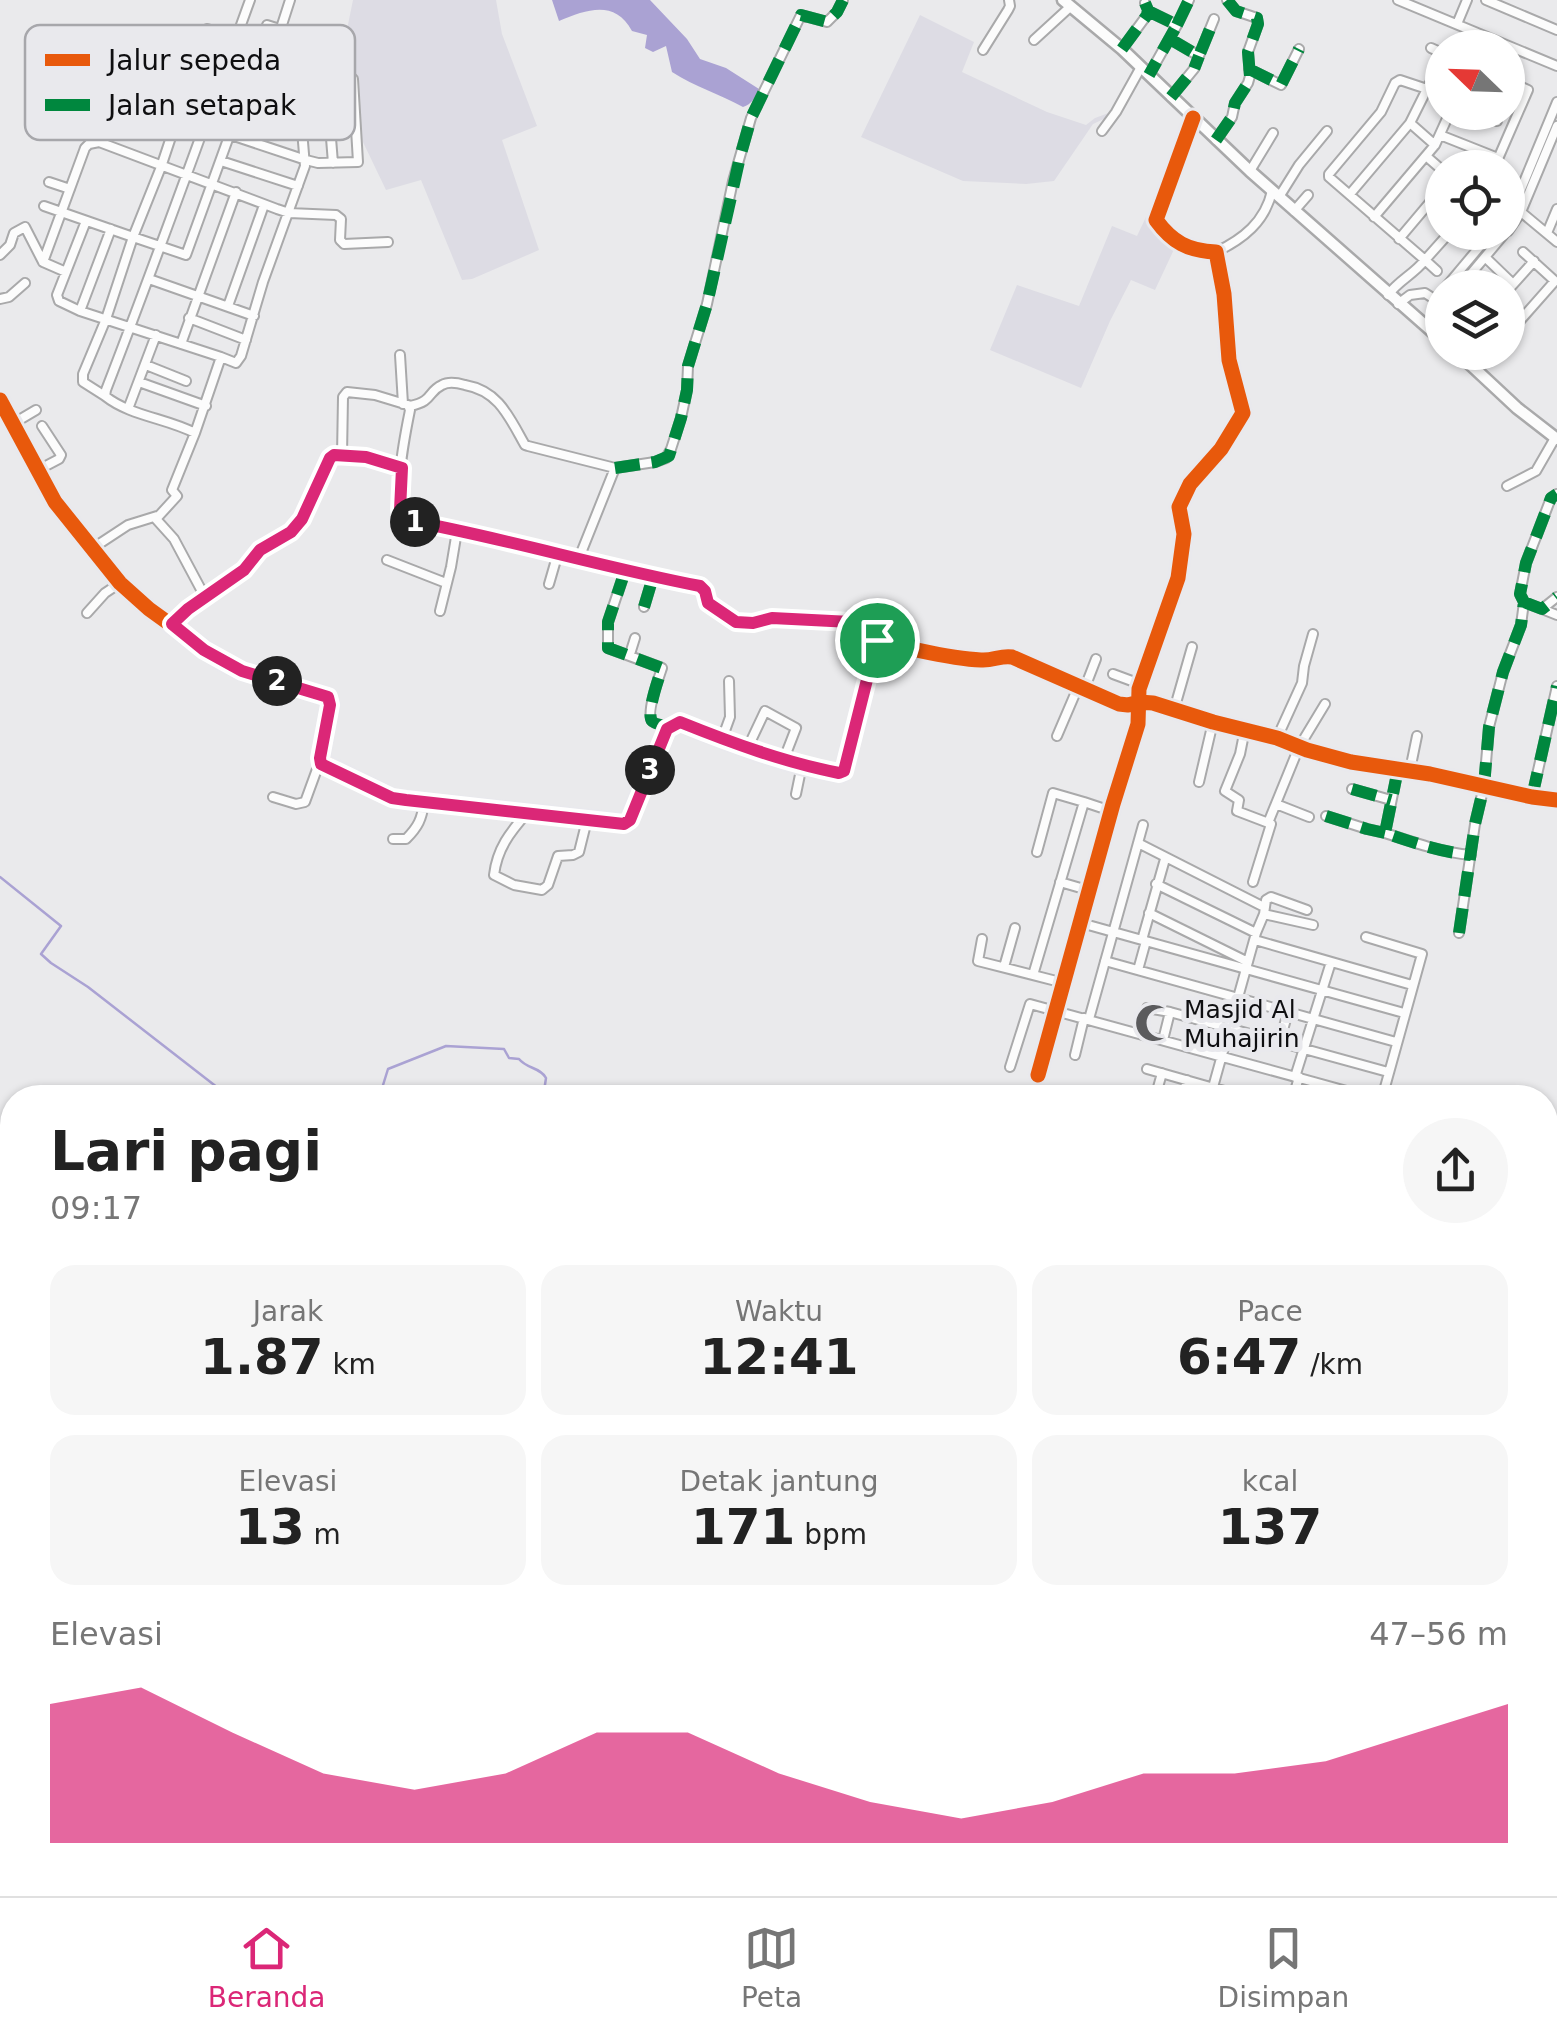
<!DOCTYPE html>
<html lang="id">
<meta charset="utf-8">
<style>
body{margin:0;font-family:"DejaVu Sans",sans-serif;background:#f6f6f6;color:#222;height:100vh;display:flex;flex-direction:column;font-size:38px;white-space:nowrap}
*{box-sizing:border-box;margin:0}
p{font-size:32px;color:#767676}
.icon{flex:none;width:55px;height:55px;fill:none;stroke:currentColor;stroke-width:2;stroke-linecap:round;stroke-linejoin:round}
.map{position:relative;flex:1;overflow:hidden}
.panel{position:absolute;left:0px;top:1085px;width:1558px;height:812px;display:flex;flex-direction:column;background:#fff;border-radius:40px 40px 0 0;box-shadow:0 2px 8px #0004}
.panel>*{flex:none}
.needle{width:65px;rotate:293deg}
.tools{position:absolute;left:1425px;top:30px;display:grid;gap:20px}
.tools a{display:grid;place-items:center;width:100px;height:100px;border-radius:50%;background:#fff;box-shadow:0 2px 8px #0004;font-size:50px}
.pin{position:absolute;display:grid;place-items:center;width:85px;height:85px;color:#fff;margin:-42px;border:5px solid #fff;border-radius:50%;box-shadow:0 2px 10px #0007}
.km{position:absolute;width:50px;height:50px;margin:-25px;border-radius:50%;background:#222;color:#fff;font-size:28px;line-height:50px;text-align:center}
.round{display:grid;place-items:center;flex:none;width:105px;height:105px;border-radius:52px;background:#f6f6f6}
.headline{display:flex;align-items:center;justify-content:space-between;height:170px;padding:0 50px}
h1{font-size:55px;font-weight:700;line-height:75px}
.metrics{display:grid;grid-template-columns:repeat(3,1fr);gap:15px;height:170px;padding:10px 50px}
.metrics div{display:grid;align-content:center;border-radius:25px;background:#f6f6f6;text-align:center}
.metrics b{font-size:50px;font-weight:700}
.metrics small{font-size:28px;font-weight:400}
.metrics p{font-size:28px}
.chart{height:280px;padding:20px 50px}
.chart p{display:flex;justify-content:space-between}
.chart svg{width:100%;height:180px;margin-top:10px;fill:#db2777;opacity:.7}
.tabs{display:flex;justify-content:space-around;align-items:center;height:140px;border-top:2px solid #e0e0e0;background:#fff;font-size:28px;color:#767676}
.tabs a{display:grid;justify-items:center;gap:5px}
.tabs .selected{color:#db2777}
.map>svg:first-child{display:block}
</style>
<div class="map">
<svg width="1557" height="1896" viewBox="0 0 1557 1896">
<rect width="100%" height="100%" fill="#eaeaec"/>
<path fill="#dddce4" d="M 353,0 L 496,0 L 502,34 L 537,126 L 502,140 L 539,250 L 472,279 L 462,280 L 421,180 L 386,190 L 362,140 L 356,73 L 342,54 Z
M 920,15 L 974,42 L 962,72 L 1047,112 L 1086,125 L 1095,118 L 1114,111 L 1119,112 L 1093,124 L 1054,181 L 1026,184 L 963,181 L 861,137 Z
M 1146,217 L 1156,220 L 1177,243 L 1155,290 L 1131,280 L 1110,321 L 1081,388 L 990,350 L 1017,285 L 1079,306 L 1112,226 L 1137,236 Z"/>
<path fill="#aaa2d3" d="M 552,0 L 650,0 L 687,39 L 700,59 L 726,68 L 759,89 C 755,98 752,104 743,107 C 720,94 695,87 672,72 L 666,46 L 653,52 L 645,48 L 647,35 L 632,31 C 615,0 588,9 559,21 Z"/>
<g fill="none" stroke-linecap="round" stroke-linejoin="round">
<path stroke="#aaa2d3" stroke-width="2.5" d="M 0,877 L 61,926 L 41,954 L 51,963 L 88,987 L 231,1098
M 379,1098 L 388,1069 L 446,1046 L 504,1049 L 509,1058 L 519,1059 C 527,1069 540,1067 546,1078 L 543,1098
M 1545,1174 L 1557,1172"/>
<g stroke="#a9a9aa" stroke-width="12">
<path id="minor" d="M 1398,0 L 1557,66
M 1486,0 L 1557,30
M 1148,11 L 1177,25 L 1149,75
M 1457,24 L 1467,0
M 267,25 L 330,45
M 1177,25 L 1189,0
M 281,28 L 290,0
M 1170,39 L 1199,56 L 1214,19
M 1034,40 L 1070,7
M 1431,48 L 1442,53
M 1122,49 L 1147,15 L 1148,10 L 1145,3
M 983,50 L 1008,10 L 1010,6 L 1009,0
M 68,52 L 117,71 L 110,91 L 179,117
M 228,61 L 325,95 L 328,101 L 333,163
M 1249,69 L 1281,85 L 1299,49
M 253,70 L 186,255 L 133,237 L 161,167 L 207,29 L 287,54 L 255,143
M 117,71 L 120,69 L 129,69 L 212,101
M 55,76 L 103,98 L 108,97 L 110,91
M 1427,89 L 1400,80 L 1395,83 L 1381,112 L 1329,174 L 1329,177 L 1425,260 L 1450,232
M 1171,97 L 1194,69 L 1199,56
M 1477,112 L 1497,121
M 1410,123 L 1435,145
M 1102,131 L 1116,112 L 1141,67
M 231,135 L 306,160 L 318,163 L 358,162 L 353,79 L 339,68 L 287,54
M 1440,135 L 1498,158
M 1216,140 L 1232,117 L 1235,103 L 1248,83 L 1250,76 L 1248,52 L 1258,24 L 1257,18 L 1236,11 L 1227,0
M 1426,156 L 1442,170
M 221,161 L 298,186
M 1494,168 L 1528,90 L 1508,81
M 1250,171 L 1273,133
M 49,182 L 70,189
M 1350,194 L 1410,123 L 1442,59
M 1279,197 L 1299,165 L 1327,131
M 1508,203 L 1521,212 L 1557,242
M 44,206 L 133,237 L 106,319 L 83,374 L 83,382 L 105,396
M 1294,211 L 1308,195
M 1508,214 L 1514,206 L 1557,102
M 1374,217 L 1435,145 L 1450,112
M 86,221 L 57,295 L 59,301 L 80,311 L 221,357 L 195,433 C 166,418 130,416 105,396 L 106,390 C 156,261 203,130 250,0
M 1508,231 L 1521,212 L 1557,126
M 1547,233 L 1557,209
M 1399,239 L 1442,188
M 1216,252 C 1243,239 1265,222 1272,191
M 0,255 L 10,245 L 14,233 L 25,227 L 43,262 L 66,272
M 1486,258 L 1513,284
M 43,262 L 85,148 L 89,144 L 99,142 L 277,209 L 289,213 L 336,215 L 341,219 L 340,240 L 344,244 L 388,242
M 149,279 L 254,316
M 1445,288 L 1492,232
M 1459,288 L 1506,232
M 1508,290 L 1534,261
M 1388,295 C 1399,280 1413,275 1425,260 L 1437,271
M 0,299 L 9,297 L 25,283
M 1398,304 L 1410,295 L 1425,293 L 1442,304
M 228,306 L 264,205
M 80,311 L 111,229
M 189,318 L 246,340
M 1508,324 L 1517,324 L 1555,281 L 1523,252
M 181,344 L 236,192
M 400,355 L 403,404
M 221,357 L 236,363 L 241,356 L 263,282 L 305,166 L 301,118 L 269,106
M 146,365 L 186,381
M 139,382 L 206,406
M 0,400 L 55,502 L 120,583 L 149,609 L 221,661 L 242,671 L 328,697 L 330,705 L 320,761 L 392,798 L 406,800 L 627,823 L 667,729 L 680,722 C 728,742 790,768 842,773 L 844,771 L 877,640 L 886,644 C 917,649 949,659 981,660 C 993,661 1001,655 1012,657 L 1119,704 L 1128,705 L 1139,702 L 1153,703 L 1213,722 L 1277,738 L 1307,750 L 1351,762 L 1430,774 L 1532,797 L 1557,800
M 410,406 C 434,401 427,392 442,385 C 449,381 458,383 465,385 C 499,391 509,417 525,445 L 528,446 L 615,468 L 655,462 L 666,458 L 671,449 L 681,418 L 687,390 L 688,366 L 707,304 L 733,181 L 751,118 L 801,15 L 827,22 L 837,12 L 843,0
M 128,409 L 156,335
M 14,423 L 36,410
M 195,433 L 172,490 L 177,496 L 156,519 L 174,539 L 205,597
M 342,455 L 343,397 L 347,392 L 375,395 L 408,405 L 410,410 C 405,435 391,501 406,520 C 505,539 602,567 700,586 L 705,591 L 708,603 L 736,622 L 753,623 L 773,618 L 851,622 L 869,627 L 877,640
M 38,470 L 59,459 L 61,455 L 42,426
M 1507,486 L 1536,471 L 1555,438
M 93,548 L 128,525 L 157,516
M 579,558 L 615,468
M 387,560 L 446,583
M 625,571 L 608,622 L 608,648 L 662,668 C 659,677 646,713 652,721 C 654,724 665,726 669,727
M 549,584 L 558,553
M 1524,602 L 1542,609 L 1557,597
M 644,607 L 653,577
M 1542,609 L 1557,615
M 440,611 L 451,567 L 457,531
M 87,613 L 105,593 L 120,583
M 172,624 L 188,609 L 244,570 L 260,551 L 291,532 L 302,519 L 329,458 C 352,451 379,460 401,468
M 630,654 L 635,638
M 1113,674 L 1140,684
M 1084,690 L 1096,659
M 1174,710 L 1192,647
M 1245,729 L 1240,754 L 1225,791 L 1239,800 L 1237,811 L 1271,824 L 1253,882
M 1057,736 L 1078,687
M 1277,738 L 1302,683 L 1304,666 L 1313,634
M 722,739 L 730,717 L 729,681
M 748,747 L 765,711 L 796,728 L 784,759
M 1398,769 L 1385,833 C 1415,843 1440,852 1471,855
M 1410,770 L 1417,736
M 1199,782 L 1213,722
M 1352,789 L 1391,800
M 796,794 L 802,765
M 273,797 L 296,804 L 305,802 L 320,761
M 1532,797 L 1557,686
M 1084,802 L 1111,811
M 1276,804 L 1309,817
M 527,813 C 510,832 497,849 494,875 L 514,885 L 542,890 L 548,885 L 558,856 L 573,855 L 579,852 L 587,820
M 1326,816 L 1367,829 L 1385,833
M 1268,823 L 1299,747 L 1325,704
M 393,839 L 406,839 C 418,827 422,819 424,802
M 1138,843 L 1264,907
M 1060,882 L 1091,891
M 1156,884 L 1256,933
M 1149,913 L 1248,962
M 1264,914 L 1313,925
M 1081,923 L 1404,1013
M 1459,933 L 1475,824 L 1484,786 L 1489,727 L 1503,672 L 1521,625 L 1524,602 L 1520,594 L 1526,563 L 1551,498 L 1557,494
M 1366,937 L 1422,954 L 1382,1098
M 982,939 L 978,961 L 1064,983
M 1142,940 L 1165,859
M 1255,940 L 1412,985
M 1105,961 L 1396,1042
M 1004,967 L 1015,928
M 1138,970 L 1146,941
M 1033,975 L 1084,802 L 1053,793 L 1037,852
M 1089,1019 L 1143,825
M 1138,1033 L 1147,1008 L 1170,1012
M 1163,1040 L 1170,1012 L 1388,1072
M 1280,1041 L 1288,1012
M 1075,1055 L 1084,1018
M 1010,1067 L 1030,1004 L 1372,1098
M 1147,1069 L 1249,1098
M 1038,1075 L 1113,804 L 1138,724 L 1139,689 L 1178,578 L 1184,534 L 1179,507 L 1190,484 L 1221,449 L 1243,413 L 1229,360 L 1224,294 L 1216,252 C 1188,251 1172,242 1156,220 L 1193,118
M 1295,1077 L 1331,962
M 1155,1098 L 1162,1073
M 1182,1098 L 1187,1080
M 1210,1098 L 1256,933 L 1264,914 L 1266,900 L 1271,897 L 1307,910
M 1293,1098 L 1299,1077
M 0,1280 L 12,1286
M 1545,1406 L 1557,1391
M 1545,1411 L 1557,1413
M 0,1546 L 12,1550
M 4,1597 L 12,1588
M 559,1885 L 576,1896
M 123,1896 L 130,1885
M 850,1896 L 856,1885
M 1139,1896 L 1143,1885
M 1302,1896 L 1305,1885"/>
</g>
<g stroke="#a9a9aa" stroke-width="15">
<path id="tertiary" d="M 1063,0 L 1122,49 L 1250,171 L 1442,340
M 1457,352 L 1517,408 L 1557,439"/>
</g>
<use href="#minor" stroke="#fcfcfc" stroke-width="8"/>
<use href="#tertiary" stroke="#fcfcfc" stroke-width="10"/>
<path stroke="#00873e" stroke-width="12" stroke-dasharray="25 12" stroke-linecap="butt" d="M 1148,11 L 1177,25 L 1149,75
M 1177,25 L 1189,0
M 1170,39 L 1199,56 L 1214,19
M 1122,49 L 1147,15 L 1148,10 L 1145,3
M 1249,69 L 1281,85 L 1299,49
M 1171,97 L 1194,69 L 1199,56
M 1216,140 L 1232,117 L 1235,103 L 1248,83 L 1250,76 L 1248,52 L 1258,24 L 1257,18 L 1236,11 L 1227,0
M 615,468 L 655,462 L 669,456 L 681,418 L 687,390 L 688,366 L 707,304 L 740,157 L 751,118 L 801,15 L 827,22 L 837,12 L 843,0
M 625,571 L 608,622 L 608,648 L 662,668 C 659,677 646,713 652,721 C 654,724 665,726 669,727
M 1524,602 L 1542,609 L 1557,597
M 644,607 L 653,577
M 1398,769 L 1385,833 C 1415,843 1440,852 1471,855
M 1352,789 L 1391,800
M 1532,797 L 1557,686
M 1326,816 L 1367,829 L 1385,833
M 1459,933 L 1475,824 L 1484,786 L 1489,727 L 1503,672 L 1521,625 L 1524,602 L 1520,594 L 1526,563 L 1551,498 L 1557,494"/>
<g stroke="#e9e9ed" stroke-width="21">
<path id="cycleway" d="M 0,400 L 55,502 L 120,583 L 149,609 L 221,661 L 242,671 L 328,697 L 330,705 L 320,761 L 392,798 L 406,800 L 627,823 L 667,729 L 680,722 C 728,742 790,768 842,773 L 844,771 L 877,640 L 886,644 C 917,649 949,659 981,660 C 993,661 1001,655 1012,657 L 1119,704 L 1128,705 L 1139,702 L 1153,703 L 1213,722 L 1277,738 L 1307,750 L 1351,762 L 1430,774 L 1532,797 L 1557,800
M 1038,1075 L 1113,804 L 1138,724 L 1139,689 L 1178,578 L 1184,534 L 1179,507 L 1190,484 L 1221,449 L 1243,413 L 1229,360 L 1224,294 L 1216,252 C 1188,251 1172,242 1156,220 L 1193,118"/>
</g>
<use href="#cycleway" stroke="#e8590c" stroke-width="15"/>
</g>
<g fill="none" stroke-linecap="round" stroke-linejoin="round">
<g stroke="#fff" stroke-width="20">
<path id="route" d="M 334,455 L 366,457 L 402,468 L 400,510 L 406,520 C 505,538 601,567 700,586 L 705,591 L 708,603 L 736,622 L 753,623 L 772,618 L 851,622 L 869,627 L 877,640 L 844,771 L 839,773 C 784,762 732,743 680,722 L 667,729 L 630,820 L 624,824 L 406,800 L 392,798 L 321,764 L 320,758 L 330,705 L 328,697 L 242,671 L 204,650 L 172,624 L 188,609 L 244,570 L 260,550 L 291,532 L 302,519 L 330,458 Z"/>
</g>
<use href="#route" stroke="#db2777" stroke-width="12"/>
</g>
<defs>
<g id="mosque-bare" transform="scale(3)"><path d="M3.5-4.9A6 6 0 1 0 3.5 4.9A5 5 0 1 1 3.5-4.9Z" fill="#5b5b5d" stroke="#e9e9ed" stroke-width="2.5" paint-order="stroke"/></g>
</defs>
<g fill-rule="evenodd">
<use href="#mosque-bare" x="1154" y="1023"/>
</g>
<g text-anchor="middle" stroke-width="10" stroke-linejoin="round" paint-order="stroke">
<g font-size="25" fill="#0e0e10" stroke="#e9e9ed" text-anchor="start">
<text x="1184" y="1018">Masjid Al<tspan x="1184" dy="29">Muhajirin</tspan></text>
</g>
</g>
<rect x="25" y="25" width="330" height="115" rx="15" fill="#e9e9ed" stroke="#a7a7ab" stroke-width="2.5"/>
<rect x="45" y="54" width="45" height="12" fill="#e8590c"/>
<rect x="45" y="99" width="45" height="12" fill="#00873e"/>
<g font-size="28" fill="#0e0e10">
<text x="108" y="70">Jalur sepeda</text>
<text x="108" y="115">Jalan setapak</text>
</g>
</svg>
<div class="tools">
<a><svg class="needle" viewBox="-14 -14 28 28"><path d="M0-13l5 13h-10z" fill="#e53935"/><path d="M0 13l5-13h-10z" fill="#767676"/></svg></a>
<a><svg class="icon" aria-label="locate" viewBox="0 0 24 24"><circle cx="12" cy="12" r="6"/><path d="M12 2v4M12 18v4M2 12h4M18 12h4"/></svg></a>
<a><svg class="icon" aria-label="layers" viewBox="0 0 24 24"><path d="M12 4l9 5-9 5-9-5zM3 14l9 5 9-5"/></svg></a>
</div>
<div class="pin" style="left:877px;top:640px;background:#1e9e55"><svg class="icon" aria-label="arrive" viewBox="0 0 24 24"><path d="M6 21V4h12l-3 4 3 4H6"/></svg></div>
<b class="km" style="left:415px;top:522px">1</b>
<b class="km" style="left:277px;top:681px">2</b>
<b class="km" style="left:650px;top:770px">3</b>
<section class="panel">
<div class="headline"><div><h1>Lari pagi</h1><p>09:17</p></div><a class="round"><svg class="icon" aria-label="share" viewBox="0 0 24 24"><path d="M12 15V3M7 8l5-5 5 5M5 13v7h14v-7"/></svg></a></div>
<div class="metrics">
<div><p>Jarak</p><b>1.87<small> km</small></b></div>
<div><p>Waktu</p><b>12:41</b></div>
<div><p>Pace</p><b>6:47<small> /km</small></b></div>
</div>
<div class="metrics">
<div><p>Elevasi</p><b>13<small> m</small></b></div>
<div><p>Detak jantung</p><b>171<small> bpm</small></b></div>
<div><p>kcal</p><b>137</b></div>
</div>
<div class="chart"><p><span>Elevasi</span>47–56 m</p>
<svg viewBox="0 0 160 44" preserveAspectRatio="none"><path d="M0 44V10L10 6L20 17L30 27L40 31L50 27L60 17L70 17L80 27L90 34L100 38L110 34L120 27L130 27L140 24L150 17L160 10V44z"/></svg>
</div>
</section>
</div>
<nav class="tabs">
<a class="selected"><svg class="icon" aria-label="home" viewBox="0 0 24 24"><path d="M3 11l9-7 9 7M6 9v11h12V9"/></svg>Beranda</a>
<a><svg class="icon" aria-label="map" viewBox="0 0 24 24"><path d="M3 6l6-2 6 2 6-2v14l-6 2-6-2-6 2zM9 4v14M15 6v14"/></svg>Peta</a>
<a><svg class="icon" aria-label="saved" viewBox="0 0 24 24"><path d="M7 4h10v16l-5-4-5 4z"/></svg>Disimpan</a>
</nav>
